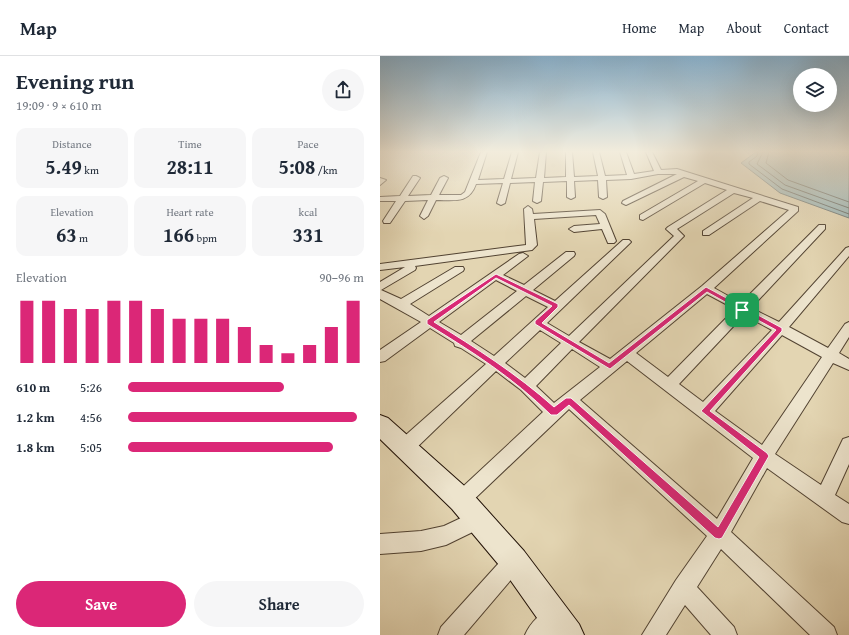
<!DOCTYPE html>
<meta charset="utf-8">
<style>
body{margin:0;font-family:"Gentium Book Plus",serif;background:#f6f6f7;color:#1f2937;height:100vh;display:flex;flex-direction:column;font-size:15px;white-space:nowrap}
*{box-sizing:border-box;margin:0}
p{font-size:13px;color:#747a83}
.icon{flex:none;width:22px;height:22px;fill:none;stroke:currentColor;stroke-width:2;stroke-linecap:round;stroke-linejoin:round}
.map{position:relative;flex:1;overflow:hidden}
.details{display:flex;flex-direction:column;background:#fff;width:380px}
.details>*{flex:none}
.tools{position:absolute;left:413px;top:12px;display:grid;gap:8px}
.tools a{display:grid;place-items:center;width:44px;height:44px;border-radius:50%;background:#fff;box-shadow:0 4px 16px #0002;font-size:20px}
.pin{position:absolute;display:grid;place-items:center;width:34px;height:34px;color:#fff;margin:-17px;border-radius:8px;box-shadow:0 2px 6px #0006}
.round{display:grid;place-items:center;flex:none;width:42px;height:42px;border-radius:21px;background:#f6f6f7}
.head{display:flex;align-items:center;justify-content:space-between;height:68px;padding:0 16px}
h1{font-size:22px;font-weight:700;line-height:30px}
.metrics{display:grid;grid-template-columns:repeat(3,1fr);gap:6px;height:68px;padding:4px 16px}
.metrics div{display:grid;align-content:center;border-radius:10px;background:#f6f6f7;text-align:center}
.metrics b{font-size:20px;font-weight:700}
.metrics small{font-size:11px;font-weight:400}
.metrics p{font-size:11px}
.chart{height:112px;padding:8px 16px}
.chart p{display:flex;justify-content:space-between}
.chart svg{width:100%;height:72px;margin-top:4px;stroke:#db2777;stroke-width:6}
.button{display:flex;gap:8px;margin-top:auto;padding:8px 16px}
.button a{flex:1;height:46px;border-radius:24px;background:#db2777;color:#fff;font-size:16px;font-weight:700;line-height:46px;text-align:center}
.button a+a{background:#f6f6f7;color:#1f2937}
ul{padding:0 16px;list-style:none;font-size:13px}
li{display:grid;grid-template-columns:64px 48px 1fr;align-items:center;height:30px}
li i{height:10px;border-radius:5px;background:#db2777}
header{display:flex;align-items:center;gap:24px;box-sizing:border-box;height:56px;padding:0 20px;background:#fff;border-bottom:1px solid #e0e1e3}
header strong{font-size:19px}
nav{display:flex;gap:22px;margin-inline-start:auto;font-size:14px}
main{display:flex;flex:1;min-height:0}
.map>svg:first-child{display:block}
</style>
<header>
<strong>Map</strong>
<nav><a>Home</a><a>Map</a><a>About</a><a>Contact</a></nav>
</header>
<main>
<section class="details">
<div class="head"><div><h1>Evening run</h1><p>19:09 · 9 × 610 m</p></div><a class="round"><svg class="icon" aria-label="share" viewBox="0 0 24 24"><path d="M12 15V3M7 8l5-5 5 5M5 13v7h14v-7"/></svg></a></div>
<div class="metrics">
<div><p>Distance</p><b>5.49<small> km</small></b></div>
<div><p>Time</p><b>28:11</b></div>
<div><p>Pace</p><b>5:08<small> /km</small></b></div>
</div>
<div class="metrics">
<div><p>Elevation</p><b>63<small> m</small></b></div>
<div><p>Heart rate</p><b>166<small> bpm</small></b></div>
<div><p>kcal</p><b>331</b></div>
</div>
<div class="chart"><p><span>Elevation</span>90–96 m</p>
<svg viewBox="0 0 160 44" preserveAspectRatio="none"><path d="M5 44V6M15 44V6M25 44V11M35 44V11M45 44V6M55 44V6M65 44V11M75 44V17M85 44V17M95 44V17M105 44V22M115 44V33M125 44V38M135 44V33M145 44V22M155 44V6"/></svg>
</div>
<ul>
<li><b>610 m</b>5:26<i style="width:66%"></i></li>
<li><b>1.2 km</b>4:56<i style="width:97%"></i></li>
<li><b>1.8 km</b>5:05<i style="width:87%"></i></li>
</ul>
<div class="button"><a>Save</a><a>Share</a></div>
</section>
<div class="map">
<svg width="469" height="579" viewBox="0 0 469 579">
<rect width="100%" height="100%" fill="#e3d5b2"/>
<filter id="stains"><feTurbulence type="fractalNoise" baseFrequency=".005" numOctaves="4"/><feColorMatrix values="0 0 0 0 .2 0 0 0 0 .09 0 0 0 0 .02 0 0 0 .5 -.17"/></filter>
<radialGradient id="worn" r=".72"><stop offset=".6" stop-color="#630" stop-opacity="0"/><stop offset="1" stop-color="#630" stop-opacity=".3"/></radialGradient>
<path fill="#9ab6b7" stroke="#6a7471" d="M 376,96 L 469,96 L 469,162 L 400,137 L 361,107 Z"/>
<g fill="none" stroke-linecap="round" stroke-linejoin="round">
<path stroke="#5e645f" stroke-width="1" d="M 378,96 L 377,100 L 369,106 L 369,108 L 402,133 L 469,158
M 383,96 L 377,108 L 405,129 L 469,152
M 389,96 L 386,107 L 408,124 L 469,146"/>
<g stroke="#524332" stroke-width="2">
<path id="street" d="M 101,96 L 107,96 L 98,124 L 124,123 L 132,96 L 138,96 L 131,123 L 156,122 L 160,96 L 166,96 L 164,122 L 186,121 L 186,96 L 192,96 L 194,121 L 218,120 L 213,96 L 219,96 L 225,120 L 247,119 L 240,96 L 246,96 L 254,118 L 274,115 L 266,96 L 272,96 L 281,114 L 297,113 L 418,151 L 418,155 L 334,232 L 361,247 L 439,169 L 445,169 L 445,173 L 371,252 L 399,266 L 466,192 L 469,191 L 469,200 L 409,271 L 448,292 L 465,268 L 469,266 L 469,281 L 459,297 L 469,303 L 469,314 L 453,307 L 395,398 L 441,429 L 463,383 L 469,381 L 469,408 L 455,439 L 469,448 L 469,468 L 462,466 L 387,412 L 351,476 L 454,571 L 457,579 L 430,579 L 341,493 L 317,531 L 354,571 L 357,579 L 331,579 L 305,549 L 286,579 L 262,579 L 296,524 L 327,480 L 189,353 L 87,450 L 81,453 L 75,450 L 72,444 L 75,438 L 163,356 L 141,334 L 116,315 L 31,397 L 25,399 L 19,397 L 17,391 L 19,385 L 106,308 L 81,292 L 75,290 L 74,287 L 50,272 L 5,305 L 0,306 L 0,294 L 41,266 L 0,243 L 0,226 L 25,211 L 0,214 L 0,208 L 146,189 L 144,153 L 148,150 L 152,153 L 153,158 L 220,154 L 225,158 L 236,185 L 234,187 L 228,187 L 222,173 L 194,176 L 189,173 L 194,170 L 220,168 L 216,159 L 154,163 L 157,189 L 152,194 L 35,210 L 36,212 L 35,214 L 1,234 L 21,243 L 75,211 L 83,211 L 84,213 L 83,215 L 30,248 L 49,260 L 139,198 L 143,197 L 148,200 L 123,219 L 144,229 L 186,196 L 194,196 L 195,198 L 194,200 L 153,234 L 175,245 L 243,184 L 249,184 L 251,186 L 249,188 L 167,267 L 189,280 L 294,180 L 286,173 L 288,171 L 347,134 L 325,127 L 263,164 L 260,163 L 260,159 L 318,125 L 304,121 L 246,149 L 242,147 L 243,145 L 297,118 L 278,118 L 251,123 L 226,124 L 227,141 L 223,143 L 219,141 L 218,124 L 194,125 L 195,141 L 191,143 L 187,141 L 187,125 L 163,126 L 161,145 L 157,147 L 153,145 L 155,126 L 130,127 L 125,147 L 121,149 L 117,147 L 123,127 L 96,128 C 89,148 75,144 56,144 L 48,160 L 44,163 L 40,160 L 48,144 L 25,145 L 10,167 L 4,167 L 3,165 L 16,145 L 0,145 L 0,141 L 20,140 L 33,120 L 36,120 L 40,122 L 28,140 L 51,139 L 60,122 L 64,120 L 68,122 L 59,139 L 81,139 L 85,136 ZM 354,137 L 373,142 L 323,175 L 323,179 L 329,179 L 380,145 L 409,154 L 322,230 L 230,303 L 199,286 L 302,182 L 304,180 L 297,173 ZM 116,224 L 137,235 L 81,279 L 59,266 ZM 327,238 L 355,253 L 288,321 L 256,297 ZM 146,240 L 168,251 L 114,300 L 91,285 ZM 364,259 L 392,274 L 323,346 L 299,328 ZM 160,274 L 181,287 L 145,322 L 125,307 ZM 402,279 L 442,301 L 382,389 L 335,355 ZM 192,293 L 220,311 L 174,347 L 156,330 ZM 247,305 L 373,402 L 337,463 L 200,344 Z
M 0,122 L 6,124 L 0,129 Z
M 98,454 L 105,456 L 107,463 L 105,470 L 66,489 L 41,495 L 0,498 L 0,478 L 41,475 L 64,470 Z
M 134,495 L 141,498 L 144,505 L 141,512 L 84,579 L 58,579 L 61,571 L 127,498 Z
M 174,550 L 182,553 L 185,561 L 182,569 L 172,579 L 145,579 C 150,567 162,555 174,550 Z"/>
</g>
<g stroke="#221207" stroke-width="2">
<path id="secondary" d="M 0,359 L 8,362 L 90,435 L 144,495 L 199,568 L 204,579 L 169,579 L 124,515 L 72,453 L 0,383 Z"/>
</g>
<use href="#street" fill="#ede4cd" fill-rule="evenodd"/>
<use href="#secondary" fill="#ede4cd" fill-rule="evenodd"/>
</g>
<linearGradient id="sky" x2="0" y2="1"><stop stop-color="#89b5d4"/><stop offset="0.54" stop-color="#f2ecdc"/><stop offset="1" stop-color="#f2ecdc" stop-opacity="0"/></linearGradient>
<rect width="469" height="177" fill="url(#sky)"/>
<path fill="#db2777" stroke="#fff" fill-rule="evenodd" d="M 116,218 L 178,248 L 178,251 L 162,267 L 229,307 L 326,231 L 402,272 L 402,275 L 330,355 L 387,397 L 389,400 L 342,482 L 339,483 L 335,482 L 189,349 L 177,359 L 171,359 C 132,321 93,296 47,268 L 47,264 ZM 116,222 L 172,250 L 155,265 L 155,268 L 230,313 L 327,236 L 396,274 L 321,355 L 379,401 L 338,471 L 191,342 L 186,342 L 174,351 C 137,318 96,292 54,266 Z"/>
<rect width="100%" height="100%" filter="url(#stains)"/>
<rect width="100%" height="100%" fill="url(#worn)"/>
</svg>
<div class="tools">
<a><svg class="icon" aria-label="layers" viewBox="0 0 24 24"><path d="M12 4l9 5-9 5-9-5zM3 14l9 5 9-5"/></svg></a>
</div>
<div class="pin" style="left:362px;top:254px;background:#1e9e55"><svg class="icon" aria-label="arrive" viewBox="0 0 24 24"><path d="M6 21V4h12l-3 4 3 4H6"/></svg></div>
</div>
</main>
